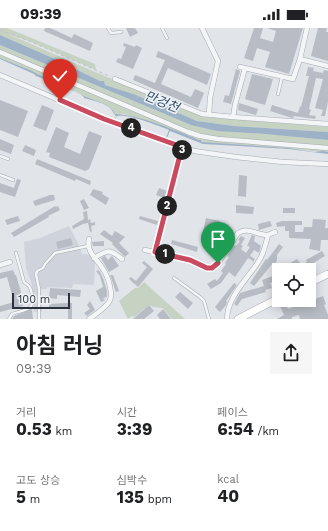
<!DOCTYPE html>
<html lang="ko">
<meta charset="utf-8">
<style>
body{margin:0;font-family:"Work Sans","Noto Sans KR",sans-serif;background:#f6f6f6;color:#202124;height:100vh;display:flex;flex-direction:column;font-size:15px;white-space:nowrap}
*{box-sizing:border-box;margin:0}
p{font-size:13px;color:#757577}
.icon{flex:none;width:22px;height:22px;fill:none;stroke:currentColor;stroke-width:2;stroke-linecap:round;stroke-linejoin:round}
.map{position:relative;height:291px;overflow:hidden}
.sheet{display:flex;flex-direction:column;background:#fff;flex:1}
.sheet>*{flex:none}
.fabs{position:absolute;left:272px;top:235px;display:grid;gap:8px}
.fabs a{display:grid;place-items:center;width:44px;height:44px;border-radius:0px;background:#fff;box-shadow:0 2px 10px #0003;font-size:20px}
.scale{position:absolute;left:12px;bottom:10px;width:58px;box-sizing:border-box;padding-left:4px;border:2px solid #2a3240;border-top:0;font-size:11px;line-height:14px;white-space:nowrap;color:#2a3240;-webkit-text-stroke:3px #f0f3f6;paint-order:stroke}
.pin{position:absolute;display:grid;place-items:center;width:34px;height:34px;color:#fff;margin:-41px -17px;border-radius:50% 50% 50% 0;rotate:-45deg;box-shadow:0 0 4px #0007}
.pin .icon{rotate:45deg}
.km{position:absolute;width:20px;height:20px;margin:-10px;border-radius:50%;background:#222;color:#fff;font-size:11px;line-height:20px;text-align:center}
.round{display:grid;place-items:center;flex:none;width:42px;height:42px;border-radius:0px;background:#f6f6f6}
.overview{display:flex;align-items:center;justify-content:space-between;height:68px;padding:0 16px}
h1{font-size:22px;font-weight:700;line-height:30px}
.metrics{display:grid;grid-template-columns:repeat(3,1fr);gap:6px;height:68px;padding:4px 16px}
.metrics div{display:grid;align-content:center}
.metrics b{font-size:17px;font-weight:700}
.metrics small{font-size:11px;font-weight:400}
.metrics p{font-size:11px}
.status{display:flex;justify-content:space-between;align-items:center;height:28px;padding:0 20px;background:#fff;direction:ltr}
.status svg{height:11px;fill:currentColor}
.map>svg:first-child{display:block}
</style>
<div class="status"><b>09:39</b><svg viewBox="0 0 49 12"><path d="M0 12V9h3v3zM5 12V6h3v6zM10 12V3h3v9zM15 12V0h3v12zM26 1h20v11H26zM47 4h2v5h-2z"/></svg></div>
<div class="map">
<svg width="328" height="291" viewBox="0 0 328 291">
<rect width="100%" height="100%" fill="#e1e4e9"/>
<path fill="#cfd3db" d="M 69,198 L 79,217 L 82,226 L 90,227 L 95,235 L 94,257 L 73,256 L 72,260 L 47,259 L 47,261 L 41,261 L 42,283 L 34,284 L 32,257 L 26,240 L 24,214 L 40,210 Z"/>
<path fill="#c6d2c2" d="M 0,0 L 7,0 L 95,36 L 96,42 L 34,15 L 6,5 L 95,44 L 204,89 L 328,99 L 328,104 L 234,98 L 197,93 L 136,67 L 105,57 L 104,53 L 100,53 L 55,31 L 0,7 Z
M 0,17 L 179,92 C 209,104 231,103 263,106 C 285,107 306,110 328,112 L 328,119 L 200,108 L 0,24 Z
M 0,25 L 200,108 L 328,120 L 328,124 L 321,123 L 320,124 L 288,120 L 207,115 L 157,96 L 124,86 L 115,86 L 113,82 L 107,77 L 84,68 L 65,58 L 57,56 L 30,42 L 0,30 Z
M 144,254 L 185,291 L 172,291 L 163,280 L 153,279 L 149,277 L 134,289 L 132,288 L 128,291 L 119,273 L 135,260 L 138,260 Z"/>
<path fill="#9db2c7" d="M 0,7 L 55,31 L 100,53 L 104,53 L 105,57 L 136,67 L 197,93 L 234,98 L 328,104 L 328,112 L 265,106 L 217,103 L 191,97 L 0,17 Z
M 0,30 L 30,42 L 57,56 L 65,58 L 84,68 L 107,77 L 113,82 L 115,86 C 140,87 175,102 199,112 L 201,112 L 202,114 L 288,120 L 314,124 L 323,123 L 328,124 L 328,126 L 288,121 L 203,116 L 170,103 L 166,112 L 165,112 L 169,102 C 156,97 130,86 117,88 L 115,91 L 116,88 C 113,85 113,83 110,80 C 105,75 91,72 84,70 L 84,69 L 79,65 L 36,48 L 34,46 L 0,31 Z"/>
<path fill="#b8bdc5" d="M 45,0 L 50,0 L 72,10 L 74,6 L 93,15 L 90,23 L 44,3 Z
M 126,0 L 135,0 L 138,5 L 130,9 Z
M 254,0 L 263,0 L 260,10 L 273,14 L 276,3 L 267,0 L 303,0 L 289,46 L 265,39 L 270,24 L 257,20 L 253,33 L 244,30 Z
M 318,0 L 327,0 L 326,4 L 328,4 L 328,33 L 311,28 Z
M 124,15 L 135,19 L 136,17 L 142,20 L 133,41 L 116,34 L 118,30 L 121,31 L 126,19 L 123,18 Z
M 158,23 L 211,46 L 207,57 L 168,40 L 161,56 L 191,69 L 195,61 L 204,65 L 198,80 L 133,52 L 135,47 L 155,55 L 165,32 L 156,29 Z
M 308,39 L 314,40 L 313,43 L 323,45 L 324,42 L 328,43 L 328,74 L 325,88 L 321,88 L 323,82 L 315,80 L 323,51 L 316,50 L 309,81 L 311,82 L 309,87 L 316,88 L 315,91 L 294,88 L 293,90 L 289,89 L 270,83 L 272,77 L 298,85 L 300,78 L 301,79 L 309,48 L 306,48 Z
M 236,41 L 240,43 L 231,76 L 223,74 L 225,67 L 229,68 Z
M 252,46 L 273,51 L 265,77 L 245,71 Z
M 0,72 L 28,83 L 18,109 L 0,102 Z
M 239,75 L 258,81 L 256,87 L 238,82 Z
M 42,77 L 54,82 L 46,103 L 33,98 Z
M 56,99 L 69,105 L 64,119 L 80,126 L 89,103 L 102,108 L 89,141 L 85,143 L 49,129 L 50,125 L 46,124 Z
M 0,111 L 14,117 L 11,126 L 0,122 Z
M 25,117 L 36,122 L 34,128 L 22,123 Z
M 37,131 L 91,153 L 90,157 L 76,151 L 75,153 L 35,136 Z
M 239,147 L 247,148 L 246,169 L 238,168 Z
M 17,151 L 21,152 L 15,169 L 0,164 L 0,155 L 14,160 Z
M 159,160 L 167,163 L 164,170 L 156,167 Z
M 93,161 L 103,164 L 102,166 L 109,170 L 106,177 L 90,167 Z
M 50,167 L 54,167 L 55,172 L 35,178 L 33,173 Z
M 84,171 L 89,180 L 84,182 L 80,173 Z
M 236,177 L 254,179 L 253,186 L 236,185 Z
M 55,178 L 56,179 L 58,178 L 60,182 L 48,188 L 49,189 L 14,209 L 11,205 Z
M 283,180 L 295,180 L 295,185 L 283,185 Z
M 87,183 L 88,192 L 90,191 L 91,195 L 95,194 L 95,197 L 91,198 L 92,203 L 90,204 L 88,195 L 83,196 L 73,201 L 72,198 L 84,191 L 83,184 Z
M 18,188 L 20,193 L 7,197 L 5,192 Z
M 140,188 L 158,193 L 157,197 L 139,191 Z
M 206,190 L 220,193 L 220,198 L 213,196 L 208,216 L 201,214 Z
M 313,191 L 326,192 L 325,200 L 328,200 L 328,212 L 321,212 L 320,223 L 309,221 L 311,211 L 289,210 L 289,203 L 285,203 L 285,198 L 277,199 L 276,195 L 282,193 L 302,193 L 302,197 L 295,197 L 295,204 L 303,204 L 304,199 L 312,199 Z
M 270,193 L 272,198 L 259,202 L 258,196 Z
M 104,202 L 112,208 L 115,203 L 125,209 L 119,215 L 129,225 L 125,229 L 112,216 L 113,215 L 100,206 Z
M 252,207 L 255,208 L 254,213 L 261,218 L 259,225 L 254,222 L 250,228 L 255,231 L 252,236 L 253,233 L 248,230 L 235,249 L 229,244 L 221,255 L 211,261 L 207,256 L 215,251 L 217,253 L 223,245 L 221,243 L 226,236 L 225,235 L 229,229 L 227,228 L 235,217 L 236,218 L 240,213 L 238,212 L 241,208 L 245,210 L 241,217 L 243,218 L 241,221 L 246,225 L 250,219 L 247,218 Z
M 71,210 L 73,217 L 58,221 L 56,214 Z
M 226,210 L 229,212 L 219,227 L 211,221 L 218,223 Z
M 172,212 L 198,219 L 197,224 L 171,216 Z
M 104,213 L 104,218 L 93,218 L 92,214 Z
M 279,216 L 283,219 L 277,227 L 277,232 L 275,236 L 273,235 L 254,258 L 250,255 L 266,231 L 267,232 Z
M 322,223 L 325,228 L 305,240 L 307,242 L 303,242 L 300,238 L 307,234 L 306,232 Z
M 105,228 L 108,232 L 112,228 L 119,238 L 109,244 L 101,230 Z
M 297,231 L 300,235 L 290,242 L 279,242 Z
M 144,233 L 153,241 L 138,259 L 129,251 L 131,249 L 136,253 L 147,239 L 142,235 Z
M 13,242 L 15,247 L 16,247 L 23,271 L 22,272 L 23,278 L 0,284 L 0,278 L 14,274 L 7,249 L 0,251 L 0,245 Z
M 99,242 L 103,250 L 107,263 L 107,269 L 103,270 L 105,272 L 101,274 L 96,263 L 103,259 L 100,248 L 96,243 Z
M 279,244 L 279,251 L 270,255 L 272,260 L 265,262 L 266,264 L 242,271 L 237,278 L 234,276 L 240,265 L 264,258 L 262,252 L 273,248 L 273,247 Z
M 110,247 L 113,247 L 119,263 L 116,264 Z
M 234,255 L 237,257 L 226,273 L 227,274 L 226,277 L 220,284 L 215,279 Z
M 50,260 L 81,262 L 80,269 L 57,267 L 57,271 L 49,270 Z
M 180,264 L 193,275 L 188,281 L 175,269 Z
M 323,268 L 326,276 L 324,277 L 328,287 L 328,291 L 300,291 L 299,287 L 292,289 L 292,291 L 277,291 L 284,287 L 279,276 L 284,274 L 288,281 Z
M 90,273 L 95,282 L 87,288 L 84,285 L 90,281 L 87,277 Z
M 67,275 L 72,275 L 72,291 L 68,291 L 68,281 L 49,281 L 49,276 Z
M 149,277 L 154,283 L 144,291 L 133,291 Z
M 32,281 L 33,291 L 12,291 L 14,288 Z
M 163,281 L 171,291 L 160,291 L 157,287 Z"/>
<g fill="none" stroke-linecap="round" stroke-linejoin="round">
<g stroke="#a6abb3" stroke-width="3.5">
<path id="lane" d="M 108,0 L 111,5 L 121,4
M 162,0 L 167,10
M 278,66 L 282,49
M 0,128 L 8,131
M 0,147 L 13,152
M 174,250 L 200,269 L 204,273 L 209,291
M 9,291 L 12,286 C 24,281 35,284 32,267 C 31,260 30,258 24,254 L 16,225
M 39,291 L 39,261 L 36,246 L 37,243 L 43,240 L 45,236 L 55,225 L 88,218"/>
</g>
<g stroke="#a6abb3" stroke-width="5.5">
<path id="street" d="M 202,0 L 218,33 L 210,70 L 209,87
M 0,24 L 188,104 L 200,108 L 218,111 L 328,120
M 300,31 L 328,38
M 240,39 L 293,51 L 300,31 L 307,0
M 0,47 L 85,83 L 194,123 L 236,129 L 283,134 L 328,136
M 115,51 L 202,86 L 233,89 L 328,96
M 233,89 L 235,77 L 245,40
M 89,211 C 86,224 97,231 103,241 C 108,248 114,267 109,274 C 104,281 96,286 89,291
M 145,222 L 191,232 L 207,240 L 210,241 L 218,235 L 238,205 C 248,199 255,206 266,207 C 269,207 272,205 275,204
M 155,224 L 182,119
M 94,230 C 108,222 109,220 122,231
M 0,237 L 10,234
M 227,291 C 227,268 249,250 260,231 C 264,224 266,215 268,207"/>
</g>
<g stroke="#a6abb3" stroke-width="8">
<path id="secondary" d="M 309,255 L 328,246
M 238,291 L 279,270"/>
</g>
<path stroke="#bfc2c7" stroke-width="1" stroke-dasharray="3 3" stroke-linecap="butt" d="M 0,2 L 34,15 L 111,49
M 134,76 L 140,64"/>
<use href="#lane" stroke="#f3f5f7" stroke-width="2.5"/>
<use href="#street" stroke="#f3f5f7" stroke-width="4.5"/>
<use href="#secondary" stroke="#fff" stroke-width="7"/>
</g>
<g fill="none" stroke-linecap="round" stroke-linejoin="round">
<g stroke="#fff" stroke-width="8">
<path id="route" d="M 60,72 L 104,91 L 182,119 L 155,224 L 190,232 L 207,240 L 212,240 L 218,235"/>
</g>
<use href="#route" stroke="#c84b5f" stroke-width="5"/>
</g>
<g text-anchor="middle" stroke-width="3" stroke-linejoin="round" paint-order="stroke">
<g font-size="13" font-style="italic" fill="#365172" stroke="#f0f3f6">
<text transform="translate(162 73) rotate(22)" y="5">만겅천</text>
</g>
</g>
</svg>
<div class="fabs">
<a><svg class="icon" aria-label="locate" viewBox="0 0 24 24"><circle cx="12" cy="12" r="6"/><path d="M12 2v4M12 18v4M2 12h4M18 12h4"/></svg></a>
</div>
<div class="scale">100 m</div>
<div class="pin" style="left:218px;top:235px;background:#1e9e55"><svg class="icon" aria-label="arrive" viewBox="0 0 24 24"><path d="M6 21V4h12l-3 4 3 4H6"/></svg></div>
<div class="pin" style="left:60px;top:72px;background:#d93025"><svg class="icon" aria-label="check" viewBox="0 0 24 24"><path d="M5 12l5 5 9-10"/></svg></div>
<b class="km" style="left:165px;top:226px">1</b>
<b class="km" style="left:167px;top:178px">2</b>
<b class="km" style="left:182px;top:122px">3</b>
<b class="km" style="left:131px;top:100px">4</b>
</div>
<section class="sheet">
<div class="overview"><div><h1>아침 러닝</h1><p>09:39</p></div><a class="round"><svg class="icon" aria-label="share" viewBox="0 0 24 24"><path d="M12 15V3M7 8l5-5 5 5M5 13v7h14v-7"/></svg></a></div>
<div class="metrics">
<div><p>거리</p><b>0.53<small> km</small></b></div>
<div><p>시간</p><b>3:39</b></div>
<div><p>페이스</p><b>6:54<small> /km</small></b></div>
</div>
<div class="metrics">
<div><p>고도 상승</p><b>5<small> m</small></b></div>
<div><p>심박수</p><b>135<small> bpm</small></b></div>
<div><p>kcal</p><b>40</b></div>
</div>
</section>
